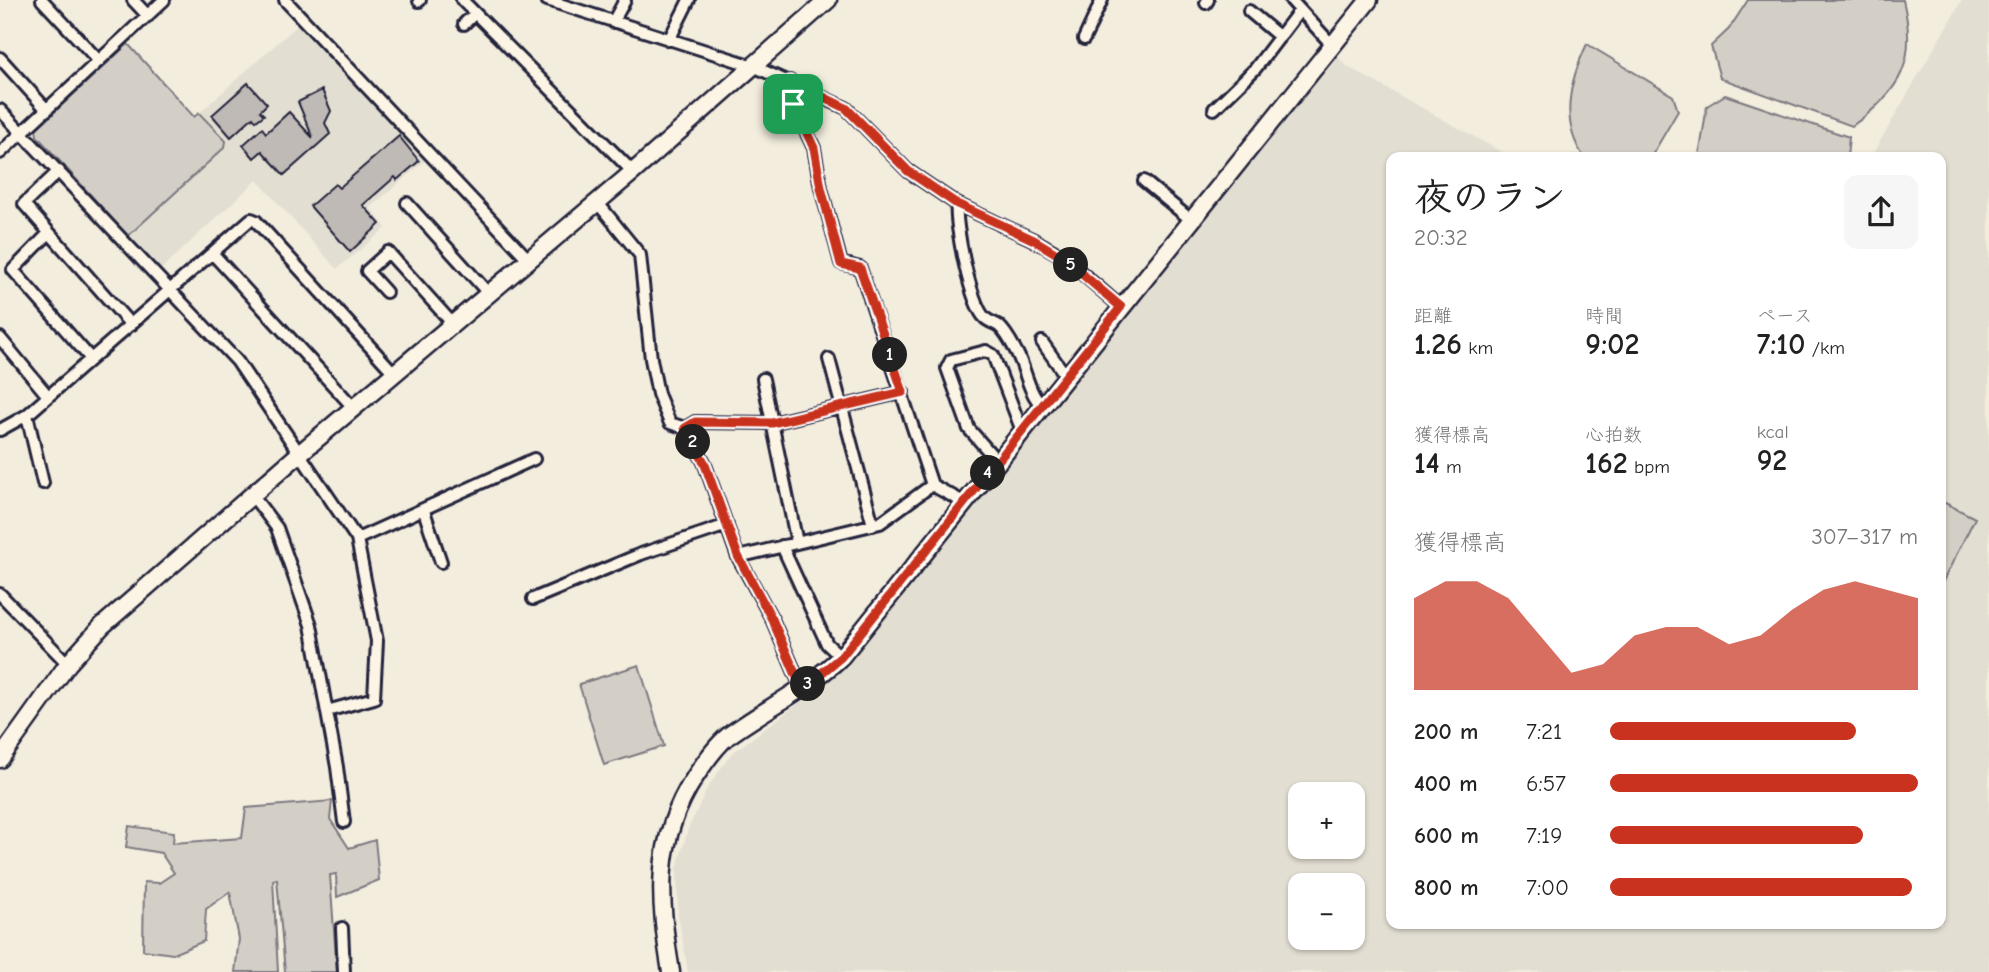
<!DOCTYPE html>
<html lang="ja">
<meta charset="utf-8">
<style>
body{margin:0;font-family:"Comic Neue","Klee One",sans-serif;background:#f6f6f6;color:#222;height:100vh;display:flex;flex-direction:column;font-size:26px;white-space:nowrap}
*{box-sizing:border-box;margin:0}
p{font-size:23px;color:#767676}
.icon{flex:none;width:38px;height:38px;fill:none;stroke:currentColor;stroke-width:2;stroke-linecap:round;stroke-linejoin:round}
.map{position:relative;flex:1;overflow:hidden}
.panel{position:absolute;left:1386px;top:152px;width:560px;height:777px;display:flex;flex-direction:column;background:#fff;border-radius:14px;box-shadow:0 2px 5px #0004}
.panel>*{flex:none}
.tools{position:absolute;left:1288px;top:782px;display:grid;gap:14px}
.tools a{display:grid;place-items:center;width:77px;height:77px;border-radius:14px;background:#fff;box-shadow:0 2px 5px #0004;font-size:35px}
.pin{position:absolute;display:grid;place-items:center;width:60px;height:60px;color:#fff;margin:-30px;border-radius:14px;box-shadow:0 4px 10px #0006}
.km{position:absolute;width:35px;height:35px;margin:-18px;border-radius:50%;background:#222;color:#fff;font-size:19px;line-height:35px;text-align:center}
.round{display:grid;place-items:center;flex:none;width:74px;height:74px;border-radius:14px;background:#f6f6f6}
.overview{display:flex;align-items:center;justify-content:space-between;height:119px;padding:0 28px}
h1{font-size:38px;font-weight:700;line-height:52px}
.metrics{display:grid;grid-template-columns:repeat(3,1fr);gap:10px;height:119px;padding:7px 28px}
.metrics div{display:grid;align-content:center}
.metrics b{font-size:30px;font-weight:700}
.metrics small{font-size:19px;font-weight:400}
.metrics p{font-size:19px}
.chart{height:196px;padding:14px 28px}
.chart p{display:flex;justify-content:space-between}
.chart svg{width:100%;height:126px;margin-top:7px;fill:#c8321e;opacity:.7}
ul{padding:0 28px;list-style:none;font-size:23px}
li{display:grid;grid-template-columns:112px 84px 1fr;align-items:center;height:52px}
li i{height:18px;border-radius:9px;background:#c8321e}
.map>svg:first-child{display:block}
</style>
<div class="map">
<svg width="1989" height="972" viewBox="0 0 1989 972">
<rect width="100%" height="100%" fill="#f3edde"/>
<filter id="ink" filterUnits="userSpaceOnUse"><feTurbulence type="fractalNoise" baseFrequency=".0143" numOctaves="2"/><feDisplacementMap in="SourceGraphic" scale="14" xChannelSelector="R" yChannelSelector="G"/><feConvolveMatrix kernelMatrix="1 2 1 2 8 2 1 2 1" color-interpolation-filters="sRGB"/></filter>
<g filter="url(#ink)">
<path fill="#e3ded2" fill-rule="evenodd" d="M 1962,0 L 1989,0 L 1989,972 L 688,972 L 678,915 L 677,868 L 688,829 L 708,787 L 731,754 L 810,695 L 846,662 L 1335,54 L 1348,67 L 1511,157 L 1391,158 L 1391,924 L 1941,924 L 1941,158 L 1871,157 ZM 1300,794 L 1353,794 L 1353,847 L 1300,847 ZM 1300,886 L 1353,886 L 1353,938 L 1300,938 Z
M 300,23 L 428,158 L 370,208 L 386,228 L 337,269 L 257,180 L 159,271 L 128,236 L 225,147 L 226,141 L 199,113 Z"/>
<path fill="#d4cfc6" stroke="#7b7880" stroke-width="2" d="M 1748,0 L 1903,0 C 1918,61 1901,91 1852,126 L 1720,78 L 1711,46 L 1729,29 Z
M 128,44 L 194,117 L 199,113 L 226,141 L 225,147 L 128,236 L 37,136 L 36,129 Z
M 1587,44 L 1673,96 L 1678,111 L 1651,157 L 1584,157 C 1559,122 1570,80 1587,44 Z
M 1725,95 L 1849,137 L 1847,157 L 1699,157 L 1707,106 Z
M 1941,501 L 1975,518 L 1941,585 Z
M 639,665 L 664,746 L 604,765 L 579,684 Z
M 332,801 L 330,819 L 349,848 L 375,840 L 379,880 L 337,897 L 336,874 L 330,875 L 337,972 L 285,972 L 277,879 L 273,880 L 278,972 L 235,972 L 239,939 L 230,892 L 206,909 L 204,941 L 173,954 L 143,950 L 144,882 L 159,883 L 174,873 L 161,853 L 126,847 L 129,826 L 174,832 L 173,843 L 242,838 L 246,808 Z"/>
<path fill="#bfbab6" stroke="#22223b" stroke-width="2" d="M 248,83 L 267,104 L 260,111 L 264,115 L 256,121 L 253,117 L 231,137 L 212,115 Z
M 322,90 L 331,111 L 325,123 L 330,134 L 284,175 L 262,151 L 254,158 L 243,145 L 262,128 L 266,133 L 289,112 L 313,138 L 298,102 Z
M 399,136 L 419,161 L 397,180 L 395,177 L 363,205 L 380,224 L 350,252 L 310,206 L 335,184 L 339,188 Z"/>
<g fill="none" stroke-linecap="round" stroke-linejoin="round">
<g stroke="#22223b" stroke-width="16">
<path id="street" d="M 42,0 L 99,61
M 133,0 L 148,16
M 285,0 L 528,259
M 462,0 L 633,172
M 547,0 L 753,66 L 846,108 L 908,171 L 957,204 L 1034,240 L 1062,256 L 1121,307
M 1291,0 L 1333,46
M 419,1 L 420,0
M 1206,3 L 1208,0
M 1249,11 L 1280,37
M 613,22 L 625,0
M 464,24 L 475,13
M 1084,39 L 1102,0
M 669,40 L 689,0
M 0,58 L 47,110
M 790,81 L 793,104 L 814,148 L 821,188 L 841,263 L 860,268 L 932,485 L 965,503
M 1214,109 L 1255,69 L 1300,10
M 0,110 L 237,361 L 357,539 L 377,641 L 374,698 L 327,711
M 0,153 L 164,0
M 59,171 L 24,204 L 131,325
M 1144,181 L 1191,220
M 597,202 L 640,255 L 651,359 L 658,394 L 670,423 L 685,428 L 704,462 L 738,557 L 772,619 L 802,689
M 407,203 L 488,293
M 957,204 C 954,223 971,306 985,318 C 989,322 995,323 999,326 C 1007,333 1012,344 1017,353 C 1026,370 1028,392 1042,406
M 49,233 L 13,270 L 91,359
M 213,254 L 353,407
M 386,292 L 367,271 L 388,252 L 452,323
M 0,338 L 48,396
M 1042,342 L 1066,376
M 829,359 L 873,525
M 763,379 L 797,543
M 27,415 L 43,483
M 685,428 L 695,422 L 772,423 L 903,392
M 0,430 L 27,415 L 251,219 L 256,221 L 394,373
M 998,462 L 969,429 L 947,368 L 951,360 L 986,351 L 993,355 L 1022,431
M 252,495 L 277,528 L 311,625 L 337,767 L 344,822
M 424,511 L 441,562
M 357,539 L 534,459
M 782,546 L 827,644 L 841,657
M 738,557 L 880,523 L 932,485
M 0,594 L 68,664
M 533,599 L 641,554 L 727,525
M 342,928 L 344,972"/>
</g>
<g stroke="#22223b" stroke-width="21">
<path id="secondary" d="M 0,759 L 68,664 L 102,626 L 299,454 L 633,172 L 828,0
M 671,972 C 659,900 653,842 695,777 C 704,763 715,747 728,736 C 765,709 807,689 841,657 L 1369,0"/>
</g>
<use href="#street" stroke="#fcf5e5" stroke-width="10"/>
<use href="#secondary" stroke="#fcf5e5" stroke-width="16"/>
</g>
</g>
<g fill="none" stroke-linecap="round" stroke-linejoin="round" filter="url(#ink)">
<g stroke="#fff" stroke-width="14">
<path id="route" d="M 790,81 L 846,108 L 908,171 L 957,204 L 1034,240 L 1062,257 L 1121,307 L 841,657 L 802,689 L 772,619 L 738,556 L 704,462 L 685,428 L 695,422 L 772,423 L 903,392 L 860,268 L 841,264 L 821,188 L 814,148 L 793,104 Z"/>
</g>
<use href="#route" stroke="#c8321e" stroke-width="9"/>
</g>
</svg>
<div class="tools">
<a>+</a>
<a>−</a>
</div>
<div class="pin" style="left:793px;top:104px;background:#1e9e55"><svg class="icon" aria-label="arrive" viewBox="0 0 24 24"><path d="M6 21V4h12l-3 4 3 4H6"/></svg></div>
<b class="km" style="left:890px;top:355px">1</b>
<b class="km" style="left:693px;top:442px">2</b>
<b class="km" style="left:808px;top:684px">3</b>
<b class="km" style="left:988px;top:473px">4</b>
<b class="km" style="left:1071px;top:265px">5</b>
<section class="panel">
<div class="overview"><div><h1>夜のラン</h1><p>20:32</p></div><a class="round"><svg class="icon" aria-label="share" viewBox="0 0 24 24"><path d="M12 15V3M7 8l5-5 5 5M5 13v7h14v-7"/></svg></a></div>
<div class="metrics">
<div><p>距離</p><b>1.26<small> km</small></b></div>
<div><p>時間</p><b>9:02</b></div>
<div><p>ペース</p><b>7:10<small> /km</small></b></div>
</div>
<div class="metrics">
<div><p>獲得標高</p><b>14<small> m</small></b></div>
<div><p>心拍数</p><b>162<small> bpm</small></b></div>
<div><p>kcal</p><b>92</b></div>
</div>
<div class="chart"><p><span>獲得標高</span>307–317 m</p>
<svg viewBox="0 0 160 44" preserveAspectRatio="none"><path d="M0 44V12L10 6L20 6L30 12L40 25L50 38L60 35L70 25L80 22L90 22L100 28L110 25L120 16L130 9L140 6L150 9L160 12V44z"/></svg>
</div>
<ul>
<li><b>200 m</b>7:21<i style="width:80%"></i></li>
<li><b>400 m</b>6:57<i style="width:100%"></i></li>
<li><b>600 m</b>7:19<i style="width:82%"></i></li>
<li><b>800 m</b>7:00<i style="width:98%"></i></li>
</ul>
</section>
</div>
